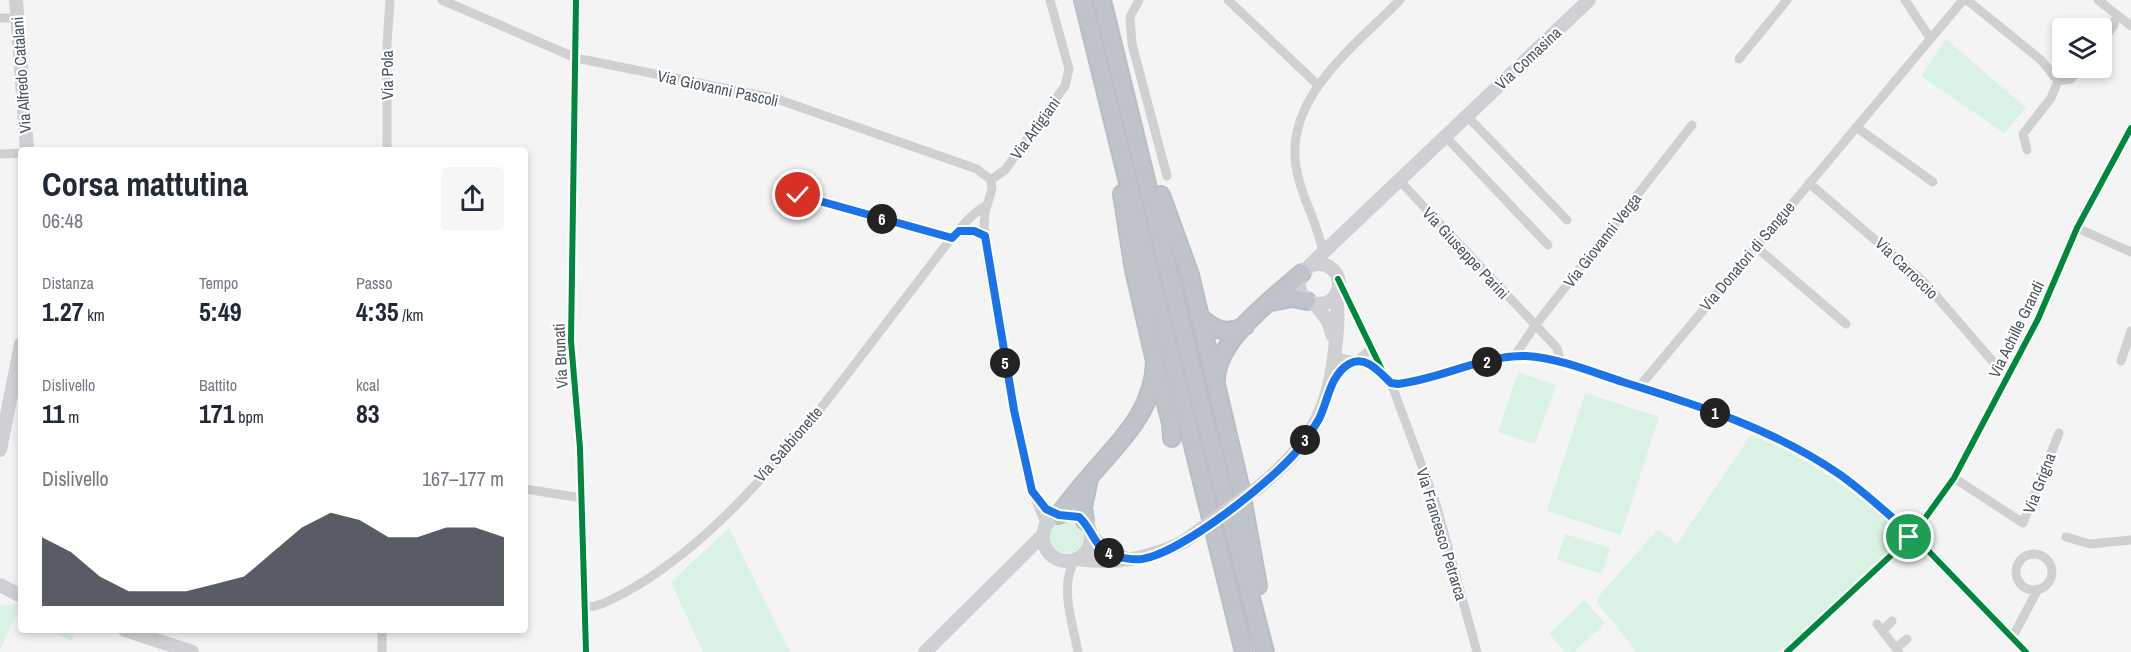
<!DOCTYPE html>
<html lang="it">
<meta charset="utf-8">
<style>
body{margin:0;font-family:"Archivo Narrow",sans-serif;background:#f6f6f7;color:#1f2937;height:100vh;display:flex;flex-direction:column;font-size:22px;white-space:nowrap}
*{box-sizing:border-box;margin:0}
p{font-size:20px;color:#747a83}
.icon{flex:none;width:33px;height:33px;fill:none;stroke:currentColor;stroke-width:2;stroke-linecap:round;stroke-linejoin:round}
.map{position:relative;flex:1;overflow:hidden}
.side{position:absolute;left:18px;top:147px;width:510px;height:486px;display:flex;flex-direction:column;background:#fff;border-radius:6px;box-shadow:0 3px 9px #0003}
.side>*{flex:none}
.controls{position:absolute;left:2052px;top:18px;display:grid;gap:12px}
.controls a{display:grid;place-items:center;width:60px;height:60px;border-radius:6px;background:#fff;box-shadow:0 3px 9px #0003;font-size:30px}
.pin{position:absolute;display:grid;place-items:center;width:51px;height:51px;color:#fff;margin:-26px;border:3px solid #fff;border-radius:50%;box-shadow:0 2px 6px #0007}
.km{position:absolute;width:30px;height:30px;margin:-15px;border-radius:50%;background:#222;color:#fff;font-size:16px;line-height:30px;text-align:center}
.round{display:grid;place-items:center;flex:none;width:63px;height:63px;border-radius:6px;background:#f6f6f7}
.overview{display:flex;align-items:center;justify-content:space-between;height:102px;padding:0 24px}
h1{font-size:33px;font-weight:800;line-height:45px}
.metrics{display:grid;grid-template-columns:repeat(3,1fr);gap:9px;height:102px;padding:6px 24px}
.metrics div{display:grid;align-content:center}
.metrics b{font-size:26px;font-weight:800}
.metrics small{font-size:16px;font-weight:400}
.metrics p{font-size:16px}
.chart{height:168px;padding:12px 24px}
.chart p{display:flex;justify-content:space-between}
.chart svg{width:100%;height:108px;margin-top:6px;fill:#111827;opacity:.7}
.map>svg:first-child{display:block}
</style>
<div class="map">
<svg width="2131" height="652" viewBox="0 0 2131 652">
<rect width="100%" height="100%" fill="#f4f4f4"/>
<path fill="#d9f2e3" d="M 1946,39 L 2026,108 L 2004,133 L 1921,76 Z
M 1518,372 L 1556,385 L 1535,444 L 1498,432 Z
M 1585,393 L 1659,417 L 1621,535 L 1547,511 Z
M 1751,435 C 1805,455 1850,490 1895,526 L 1894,545 L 1788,645 L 1776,652 L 1637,652 L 1598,604 L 1598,597 L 1658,529 L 1677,544 Z
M1050 536a17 17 0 1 1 34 0a17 17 0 1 1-34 0Z
M 729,528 L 790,652 L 703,652 L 671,582 Z
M 1565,534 L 1610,548 L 1602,574 L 1557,560 Z
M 1584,600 L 1605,623 L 1574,652 L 1566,652 L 1549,634 Z
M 17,604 L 21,605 L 21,616 L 16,615 L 0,650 L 0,606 Z
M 49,630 L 74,630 L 72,641 Z"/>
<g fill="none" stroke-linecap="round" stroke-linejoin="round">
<g stroke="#b9bec3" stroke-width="20">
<path id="highway" d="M 1083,0 L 1244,652
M 1102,0 L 1202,409 L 1265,652
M 1161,195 L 1190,275 L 1240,486 L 1258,586
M 1271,302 L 1292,298 L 1307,301
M 1198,315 C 1213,329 1225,336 1245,326
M 1157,371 L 1171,423 L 1172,438
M 1216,379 C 1217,339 1274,298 1302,273
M 1059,515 C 1069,501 1080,488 1091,475 C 1121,440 1154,411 1155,361 L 1134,270 L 1122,194
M 1085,521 L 1083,507 L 1089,479"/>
</g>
<path stroke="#ced0d2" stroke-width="9" d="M 442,0 L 576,58 L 774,98 L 977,169 L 991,180
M 576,0 L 571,341 L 580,448 L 586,652
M 1139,0 L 1130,17 L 1132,44 L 1167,176
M 1228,0 L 1318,85
M 1905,0 L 1930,38
M 1967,0 L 2041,60 L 2058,81 L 2051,98 L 2023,134 L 2027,150
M 2098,0 L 2131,26
M 0,18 L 17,18
M 2102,41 L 2114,25 L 2116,15
M 1739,59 L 1787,0
M 2058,81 L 2071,79 L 2081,68
M 1467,116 L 1567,220
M 1856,127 L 1933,182
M 1445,136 L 1548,245
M 387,150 L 387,44 L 390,0
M 0,154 L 21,153
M 1398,179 L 1557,348 L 1561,363
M 991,180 L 992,189 L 985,212 L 984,228 L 989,271 L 1029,482 L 1046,526
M 991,180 L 1005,170 L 1065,86 L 1069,69 L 1050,0
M 1809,183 L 1924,282 L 1995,364
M 798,195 L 952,238
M 2077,228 L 2131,252
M 959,231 L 974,231 L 985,236
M 1755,246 L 1846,324
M 1323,254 C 1319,223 1300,197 1296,166 C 1285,96 1357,44 1400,0
M 1338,279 L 1383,372 L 1391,383 L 1408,382 L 1500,359 L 1540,358 L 1639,387 L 1757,429 L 1800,450 L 1840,475 L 1913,535 L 2026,652
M 1334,350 L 1340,358 L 1369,364 L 1383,372
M 1514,357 L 1534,327 L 1692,125
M 2121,361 L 2131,331
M 1333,383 C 1343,365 1360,362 1372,347
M 1391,383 L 1436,504 L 1477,652
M 1639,387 L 1963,0
M 1954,478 L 2023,523 L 2059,433
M 525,489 L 582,498
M 2066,537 L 2090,544 L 2131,540
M2016 572a18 18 0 1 1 36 0a18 18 0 1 1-36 0Z
M 1076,559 C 1058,584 1073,624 1078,652
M 586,607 C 600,607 612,599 624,593 C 738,532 835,388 914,287 C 930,267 966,214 986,206
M 1877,624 L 1899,652
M 382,630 L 382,652
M 1883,630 L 1892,621
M 2012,638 L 2038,589
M 1896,648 L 1907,639
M 1787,652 L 1913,535 L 1954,478 L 2038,319 L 2077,228 L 2131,128"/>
<path stroke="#ced0d4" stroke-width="14" d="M 16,0 L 27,150
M1299 284a20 20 0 1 1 40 0a20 20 0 1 1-40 0Z
M 1309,266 L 1589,0
M 1315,304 L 1328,321 L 1333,336
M 0,450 L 21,344
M 1259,487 C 1318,437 1331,405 1337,329 C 1338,317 1337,305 1337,292
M1043 537a24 24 0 1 1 48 0a24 24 0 1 1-48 0Z
M 1091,536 L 1111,554 L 1125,558
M 1076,559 C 1115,564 1147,560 1183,542
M 0,585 L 21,596
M 125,630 L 192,652
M 925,652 L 1043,535"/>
<use href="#highway" stroke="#bec4c9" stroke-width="16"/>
<path stroke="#ced0d4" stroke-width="14" d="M 1183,542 L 1259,487"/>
<g stroke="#fff" stroke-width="10">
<path id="cycleway" d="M 576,0 L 571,341 L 580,448 L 586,652
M 1338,279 L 1383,372 L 1391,383 L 1408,382 L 1500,359 L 1540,358 L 1639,387 L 1757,429 L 1800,450 L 1840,475 L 1913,535 L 2026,652
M 1787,652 L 1913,535 L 1954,478 L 2038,319 L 2077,228 L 2131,128"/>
</g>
<use href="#cycleway" stroke="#00873e" stroke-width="6"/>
</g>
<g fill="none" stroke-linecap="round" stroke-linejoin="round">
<g stroke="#fff" stroke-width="12">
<path id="route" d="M 798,195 L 952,238 L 959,231 L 974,231 L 985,236 L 1014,410 L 1032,491 L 1046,509 L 1059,515 L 1079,517 C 1092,528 1093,546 1111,554 C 1119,558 1133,560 1142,559 C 1182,553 1277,478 1301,446 C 1308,437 1314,428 1319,419 C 1328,401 1330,375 1349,364 C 1366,354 1381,374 1391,383 L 1398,384 C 1441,379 1483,355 1526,356 C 1559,358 1592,372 1623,382 C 1697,405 1774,429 1839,474 C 1865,492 1888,515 1912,534 L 1909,537"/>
</g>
<use href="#route" stroke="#1a73e8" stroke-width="8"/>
</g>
<g text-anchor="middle" stroke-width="4.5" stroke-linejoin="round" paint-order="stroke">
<g font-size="16" fill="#4a5661" stroke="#fff">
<text transform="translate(1528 58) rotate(-43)" y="6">Via Comasina</text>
<text transform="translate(21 75) rotate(-94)" y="6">Via Alfredo Catalani</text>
<text transform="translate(387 75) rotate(-90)" y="6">Via Pola</text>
<text transform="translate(718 88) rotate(12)" y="6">Via Giovanni Pascoli</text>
<text transform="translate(1035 128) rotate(-54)" y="6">Via Artigiani</text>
<text transform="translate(1602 240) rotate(-52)" y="6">Via Giovanni Verga</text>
<text transform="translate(1466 253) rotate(47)" y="6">Via Giuseppe Parini</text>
<text transform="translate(1747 256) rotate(-50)" y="6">Via Donatori di Sangue</text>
<text transform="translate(1907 268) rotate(44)" y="6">Via Carroccio</text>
<text transform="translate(2016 329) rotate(-64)" y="6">Via Achille Grandi</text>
<text transform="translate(560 356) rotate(-93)" y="6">Via Brunati</text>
<text transform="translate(788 444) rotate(-49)" y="6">Via Sabbionette</text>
<text transform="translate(2039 483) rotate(-69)" y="6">Via Grigna</text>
<text transform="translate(1442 534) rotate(73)" y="6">Via Francesco Petrarca</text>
</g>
</g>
</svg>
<div class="controls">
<a><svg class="icon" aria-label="layers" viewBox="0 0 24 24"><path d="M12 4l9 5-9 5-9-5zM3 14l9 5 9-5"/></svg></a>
</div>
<div class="pin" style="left:1909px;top:537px;background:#1e9e55"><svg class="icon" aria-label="arrive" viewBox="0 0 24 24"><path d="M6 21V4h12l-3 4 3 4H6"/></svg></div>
<div class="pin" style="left:798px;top:195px;background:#d93025"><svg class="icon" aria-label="check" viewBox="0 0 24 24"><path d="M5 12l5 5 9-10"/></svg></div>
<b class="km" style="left:1715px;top:413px">1</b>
<b class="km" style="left:1487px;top:362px">2</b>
<b class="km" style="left:1305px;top:440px">3</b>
<b class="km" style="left:1109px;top:553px">4</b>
<b class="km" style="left:1005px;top:363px">5</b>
<b class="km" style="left:882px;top:219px">6</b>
<section class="side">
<div class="overview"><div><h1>Corsa mattutina</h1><p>06:48</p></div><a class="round"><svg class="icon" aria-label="share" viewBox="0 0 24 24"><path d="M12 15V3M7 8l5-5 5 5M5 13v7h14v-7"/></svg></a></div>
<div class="metrics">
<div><p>Distanza</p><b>1.27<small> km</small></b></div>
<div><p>Tempo</p><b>5:49</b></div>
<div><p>Passo</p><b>4:35<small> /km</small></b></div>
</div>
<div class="metrics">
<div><p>Dislivello</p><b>11<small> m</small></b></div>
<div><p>Battito</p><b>171<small> bpm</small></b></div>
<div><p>kcal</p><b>83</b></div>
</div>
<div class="chart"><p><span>Dislivello</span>167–177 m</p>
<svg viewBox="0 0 160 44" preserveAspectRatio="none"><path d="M0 44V16L10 22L20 32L30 38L40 38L50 38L60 35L70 32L80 22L90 12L100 6L110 9L120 16L130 16L140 12L150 12L160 16V44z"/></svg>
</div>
</section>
</div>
